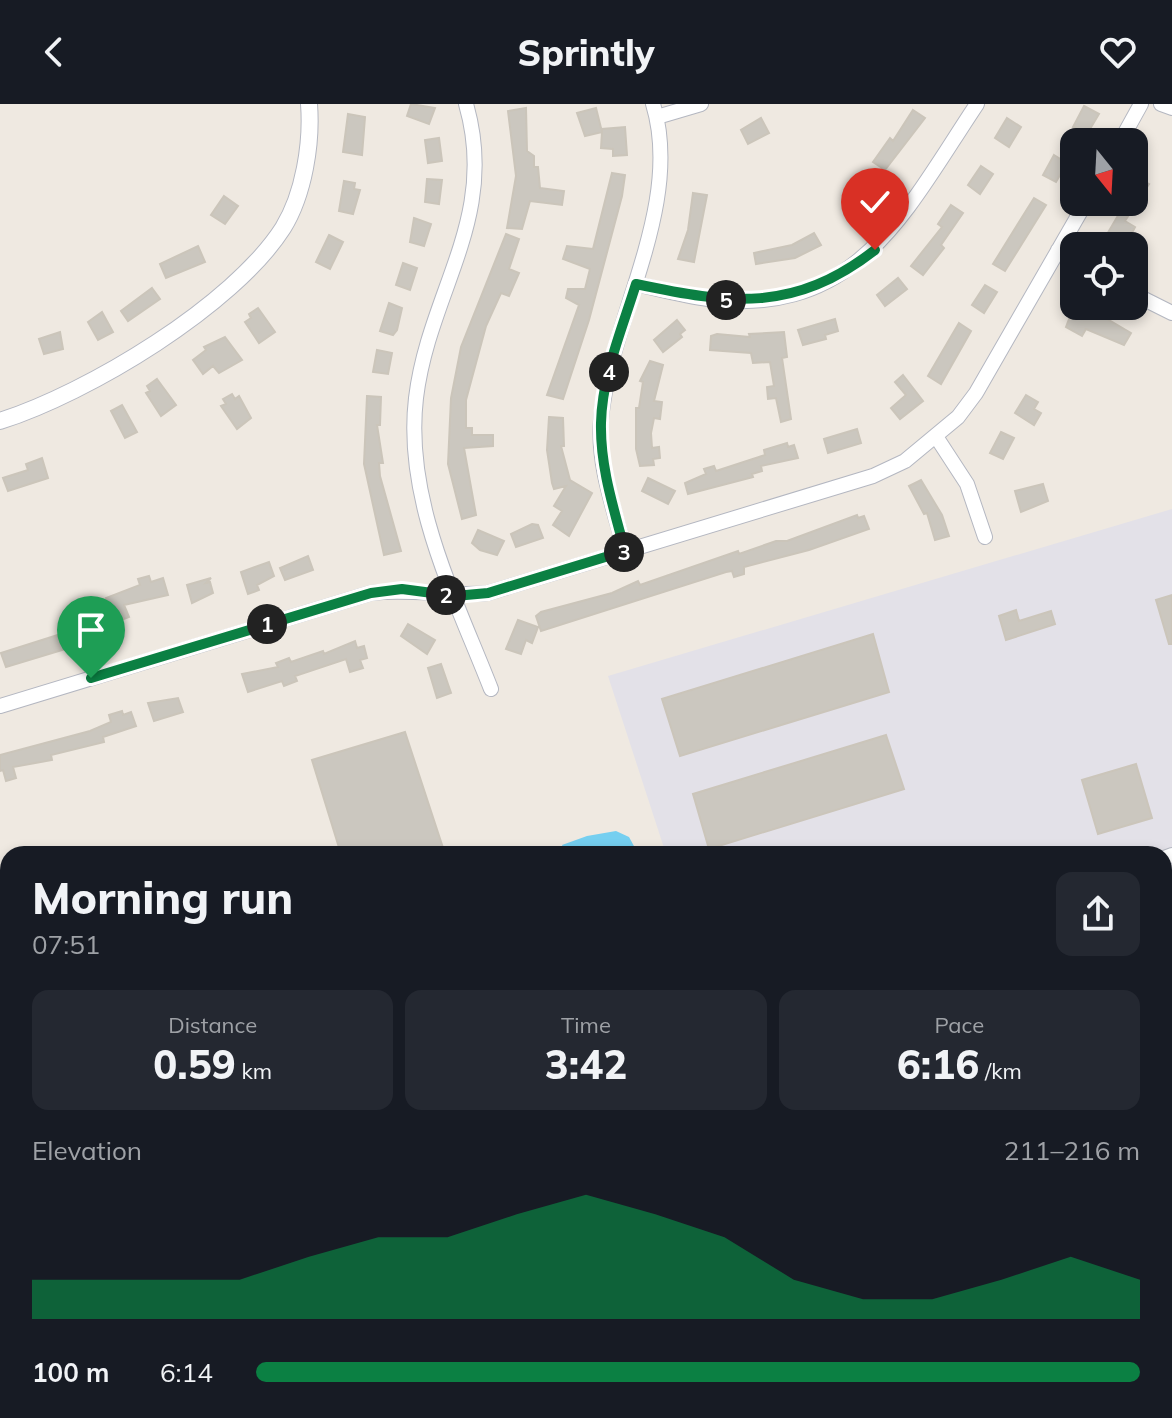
<!DOCTYPE html>
<meta charset="utf-8">
<style>
body{margin:0;font-family:Mulish,sans-serif;background:#242831;color:#f1f3f6;height:100vh;display:flex;flex-direction:column;font-size:30px;white-space:nowrap}
*{box-sizing:border-box;margin:0}
p{font-size:26px;color:#9ea1a6}
.icon{flex:none;width:44px;height:44px;fill:none;stroke:currentColor;stroke-width:2;stroke-linecap:round;stroke-linejoin:round}
.map{position:relative;flex:1;overflow:hidden}
.side{position:absolute;left:0px;top:742px;width:1172px;height:572px;display:flex;flex-direction:column;background:#171b24;border-radius:24px 24px 0 0;box-shadow:0 4px 12px #0003}
.side>*{flex:none}
.needle{width:52px;rotate:162deg}
.buttons{position:absolute;left:1060px;top:24px;display:grid;gap:16px}
.buttons a{display:grid;place-items:center;width:88px;height:88px;border-radius:16px;background:#171b24;box-shadow:0 4px 12px #0003;font-size:40px}
.pin{position:absolute;display:grid;place-items:center;width:68px;height:68px;color:#fff;margin:-82px -34px;border-radius:50% 50% 50% 0;rotate:-45deg;box-shadow:0 0 8px #0007}
.pin .icon{rotate:45deg}
.km{position:absolute;width:40px;height:40px;margin:-20px;border-radius:50%;background:#222;color:#fff;font-size:22px;line-height:40px;text-align:center}
.round{display:grid;place-items:center;flex:none;width:84px;height:84px;border-radius:16px;background:#242831}
.head{display:flex;align-items:center;justify-content:space-between;height:136px;padding:0 32px}
h1{font-size:44px;font-weight:800;line-height:60px}
.stats{display:grid;grid-template-columns:repeat(3,1fr);gap:12px;height:136px;padding:8px 32px}
.stats div{display:grid;align-content:center;border-radius:16px;background:#242831;text-align:center}
.stats b{font-size:40px;font-weight:800}
.stats small{font-size:22px;font-weight:400}
.stats p{font-size:22px}
.chart{height:224px;padding:16px 32px}
.chart p{display:flex;justify-content:space-between}
.chart svg{width:100%;height:144px;margin-top:8px;fill:#0b8043;opacity:.7}
ul{padding:0 32px;list-style:none;font-size:26px}
li{display:grid;grid-template-columns:128px 96px 1fr;align-items:center;height:60px}
li i{height:20px;border-radius:10px;background:#0b8043}
header{display:flex;justify-content:space-between;align-items:center;height:104px;padding:0 32px;background:#171b24;font-size:36px;font-weight:800}
.map>svg:first-child{display:block}
</style>
<header><svg class="icon" aria-label="back" viewBox="0 0 24 24"><path d="M15 5l-7 7 7 7"/></svg>Sprintly<svg class="icon" aria-label="heart" viewBox="0 0 24 24"><path d="M12 20l-8-8c-3-5 5-10 8-4 3-6 11-1 8 4z"/></svg></header>
<div class="map">
<svg width="1172" height="1314" viewBox="0 0 1172 1314">
<rect width="100%" height="100%" fill="#efe9e1"/>
<path fill="#e3e1e8" d="M 1172,405 L 1172,826 L 1164,829 L 1164,750 L 666,750 L 608,572 Z
M 1172,999 L 1172,1314 L 1050,1314 L 1040,1306 L 1164,1306 L 1164,1002 Z"/>
<path fill="#b6e59e" d="M 394,1306 L 1040,1306 L 1050,1314 L 374,1314 Z"/>
<path fill="#75cff0" d="M 616,727 L 629,733 L 635,744 L 633,750 L 566,750 L 562,741 L 587,732 Z"/>
<path fill="#cbc7bf" stroke="#cbc5ba" stroke-width="2" d="M 411,0 L 435,4 L 429,20 L 407,12 Z
M 1084,2 L 1099,10 L 1087,30 L 1073,23 Z
M 526,4 L 527,47 L 534,52 L 534,63 L 538,63 L 540,84 L 564,87 L 562,101 L 530,97 L 522,125 L 507,124 L 516,72 L 508,7 Z
M 596,4 L 602,28 L 602,25 L 625,23 L 627,51 L 613,52 L 613,45 L 601,44 L 602,28 L 585,32 L 577,9 Z
M 913,6 L 925,14 L 885,66 L 873,58 L 890,34 L 893,37 Z
M 348,10 L 365,13 L 362,51 L 343,48 Z
M 761,14 L 769,29 L 748,40 L 741,26 Z
M 1007,14 L 1021,23 L 1009,43 L 995,34 Z
M 439,34 L 442,57 L 428,59 L 425,36 Z
M 1054,51 L 1067,59 L 1056,78 L 1043,71 Z
M 981,62 L 993,70 L 980,90 L 968,81 Z
M 612,69 L 625,71 L 622,92 L 589,216 L 563,295 L 547,291 L 579,201 L 566,194 L 568,185 L 585,185 L 590,165 L 563,155 L 567,142 L 593,145 Z
M 1134,71 L 1149,80 L 1125,117 L 1135,123 L 1125,142 L 1112,142 L 1103,137 L 1126,98 L 1134,98 Z
M 427,75 L 442,76 L 439,100 L 425,98 Z
M 868,75 L 879,83 L 863,106 L 851,98 Z
M 344,77 L 355,79 L 354,85 L 360,86 L 353,110 L 339,107 Z
M 693,89 L 707,91 L 694,158 L 678,155 L 688,126 Z
M 224,92 L 238,102 L 225,120 L 211,111 Z
M 1034,94 L 1046,101 L 1005,167 L 993,160 Z
M 951,101 L 963,109 L 941,141 L 944,144 L 923,171 L 911,162 L 942,123 L 938,120 Z
M 414,114 L 431,120 L 424,142 L 410,138 Z
M 814,129 L 821,141 L 795,154 L 756,160 L 754,149 L 792,141 Z
M 506,130 L 519,135 L 509,165 L 519,169 L 509,192 L 501,189 L 486,222 L 466,296 L 466,324 L 472,324 L 472,331 L 493,331 L 493,342 L 464,344 L 476,411 L 462,415 L 448,360 L 451,294 L 461,243 Z
M 329,131 L 343,138 L 330,165 L 316,158 Z
M 198,142 L 205,158 L 166,174 L 160,160 Z
M 403,159 L 417,164 L 410,186 L 396,181 Z
M 898,174 L 907,185 L 885,202 L 877,191 Z
M 985,181 L 997,188 L 984,209 L 972,201 Z
M 152,184 L 160,195 L 128,217 L 121,207 Z
M 389,199 L 402,204 L 397,226 L 393,231 L 380,227 Z
M 1074,202 L 1085,202 L 1131,229 L 1124,241 L 1086,225 L 1082,232 L 1066,223 Z
M 258,204 L 275,228 L 259,239 L 245,218 L 251,214 L 249,210 Z
M 102,208 L 113,228 L 98,236 L 88,218 Z
M 835,215 L 838,227 L 825,231 L 826,235 L 803,241 L 798,226 Z
M 677,216 L 685,226 L 680,230 L 682,233 L 663,248 L 654,236 Z
M 959,219 L 971,227 L 941,280 L 928,272 Z
M 60,228 L 63,245 L 44,250 L 39,235 Z
M 784,228 L 787,253 L 782,254 L 791,315 L 781,318 L 776,294 L 768,295 L 767,283 L 774,282 L 770,258 L 753,259 L 751,249 L 710,246 L 711,232 L 717,230 L 750,233 L 749,230 Z
M 225,233 L 242,256 L 219,269 L 213,262 L 203,270 L 193,256 L 206,246 L 204,243 Z
M 377,246 L 392,249 L 388,270 L 373,268 Z
M 650,257 L 663,261 L 654,297 L 662,298 L 660,315 L 654,314 L 651,329 L 652,344 L 659,343 L 660,354 L 653,355 L 654,361 L 640,362 L 636,345 L 636,304 L 639,304 L 643,278 L 640,277 Z
M 903,271 L 923,297 L 900,315 L 891,304 L 906,291 L 895,278 Z
M 157,275 L 176,301 L 161,312 L 146,289 L 150,287 L 147,282 Z
M 232,290 L 235,295 L 239,292 L 251,314 L 237,325 L 221,302 L 226,300 L 223,295 Z
M 1026,291 L 1038,298 L 1034,305 L 1041,309 L 1034,321 L 1015,309 Z
M 367,292 L 381,293 L 380,321 L 377,321 L 383,359 L 379,359 L 380,372 L 401,447 L 384,451 L 364,360 Z
M 122,301 L 137,328 L 125,334 L 111,307 Z
M 549,313 L 563,314 L 564,342 L 561,342 L 570,376 L 592,389 L 569,432 L 553,421 L 562,407 L 554,402 L 566,382 L 554,385 L 552,379 L 547,346 Z
M 857,325 L 861,339 L 828,349 L 824,335 Z
M 1001,328 L 1014,334 L 1003,355 L 990,349 Z
M 787,339 L 788,343 L 794,341 L 798,354 L 761,362 L 762,367 L 752,370 L 753,373 L 688,390 L 685,379 L 706,370 L 704,365 L 714,362 L 716,367 L 765,351 L 764,346 Z
M 42,354 L 48,374 L 8,387 L 3,374 L 28,366 L 26,360 Z
M 648,374 L 675,387 L 668,400 L 642,387 Z
M 921,376 L 942,411 L 949,432 L 935,436 L 927,409 L 924,410 L 909,382 Z
M 1043,380 L 1048,397 L 1021,408 L 1015,387 Z
M 857,411 L 858,414 L 864,412 L 869,425 L 809,446 L 744,463 L 744,470 L 734,473 L 732,467 L 726,468 L 541,527 L 536,512 L 541,508 L 612,489 L 638,477 L 640,481 L 738,447 L 739,450 L 776,437 L 787,437 Z
M 532,420 L 538,421 L 543,434 L 516,443 L 511,430 Z
M 478,426 L 504,437 L 497,451 L 480,446 L 472,439 Z
M 308,452 L 313,466 L 285,476 L 280,464 Z
M 269,458 L 274,472 L 257,481 L 259,486 L 248,490 L 241,468 Z
M 149,472 L 151,478 L 163,474 L 168,491 L 124,501 L 129,513 L 103,523 L 105,527 L 73,537 L 75,542 L 6,563 L 1,549 L 86,522 L 83,511 L 109,502 L 106,494 L 140,481 L 138,475 Z
M 211,474 L 206,479 L 210,478 L 213,489 L 192,499 L 187,481 Z
M 1172,491 L 1172,540 L 1169,540 L 1156,496 Z
M 1016,506 L 1019,517 L 1051,507 L 1055,520 L 1006,536 L 999,512 Z
M 518,516 L 538,523 L 532,539 L 526,536 L 521,550 L 506,545 Z
M 408,520 L 435,536 L 427,550 L 401,532 Z
M 873,530 L 889,588 L 680,652 L 662,595 Z
M 355,537 L 357,544 L 364,542 L 367,554 L 360,556 L 363,564 L 350,568 L 346,555 L 295,572 L 297,577 L 284,582 L 282,577 L 248,588 L 242,570 L 278,563 L 276,559 L 289,554 L 291,558 L 323,547 L 324,550 Z
M 441,560 L 451,589 L 437,594 L 428,564 Z
M 178,594 L 183,608 L 154,617 L 148,599 Z
M 122,607 L 123,611 L 131,608 L 136,622 L 103,633 L 104,638 L 51,651 L 52,656 L 13,663 L 16,674 L 6,677 L 3,666 L 0,667 L 0,651 L 90,627 L 111,618 L 109,611 Z
M 405,628 L 445,750 L 341,750 L 312,656 Z
M 886,631 L 904,685 L 709,745 L 693,690 Z
M 1136,660 L 1152,714 L 1098,730 L 1082,676 Z"/>
<g fill="none" stroke-linecap="round" stroke-linejoin="round">
<g stroke="#b4b7c1" stroke-width="16">
<path id="minor" d="M 466,0 C 499,114 429,187 416,294 C 404,395 455,493 491,585
M 1161,0 L 1172,4
M 657,13 L 701,0
M 1120,38 L 1141,0
M 1058,146 L 1074,155
M 636,180 C 659,185 684,192 708,195 C 858,214 906,106 977,0
M 1134,190 L 1172,209
M 937,334 L 967,380 L 985,433
M 625,447 C 614,405 597,360 601,316 C 610,214 684,102 653,0
M 0,602 L 371,489 C 410,484 448,493 488,489 L 873,372 L 905,357 L 958,313 L 976,289 L 1086,98
M 1164,754 L 1172,751
M 0,946 L 8,944
M 0,1080 L 8,1076
M 0,1128 L 8,1125"/>
</g>
<g stroke="#b4b7c1" stroke-width="18">
<path id="tertiary" d="M 0,317 C 88,289 233,202 283,124 C 304,90 312,39 309,0"/>
</g>
<g stroke="#b4b7c1" stroke-width="20">
<path id="secondary" d="M 0,1308 L 8,1314"/>
</g>
<g stroke="#c9c9c9" stroke-width="26">
<path id="motorway" d="M 1164,873 L 1172,870
M 1164,915 L 1172,912
M 125,1314 L 144,1306
M 217,1314 L 236,1306"/>
</g>
<use href="#minor" stroke="#fff" stroke-width="14"/>
<use href="#tertiary" stroke="#fff" stroke-width="16"/>
<use href="#secondary" stroke="#fff" stroke-width="18"/>
<use href="#motorway" stroke="#ffa35c" stroke-width="24"/>
</g>
<g fill="none" stroke-linecap="round" stroke-linejoin="round">
<g stroke="#fff" stroke-width="16">
<path id="route" d="M 91,574 L 371,489 L 402,485 L 455,492 L 488,489 L 625,447 C 614,405 600,363 601,319 C 602,272 622,225 636,180 C 730,200 794,209 875,146"/>
</g>
<use href="#route" stroke="#0b8043" stroke-width="10"/>
</g>
</svg>
<div class="buttons">
<a><svg class="needle" viewBox="-14 -14 28 28"><path d="M0-13l5 13h-10z" fill="#e53935"/><path d="M0 13l5-13h-10z" fill="#9ea1a6"/></svg></a>
<a><svg class="icon" aria-label="locate" viewBox="0 0 24 24"><circle cx="12" cy="12" r="6"/><path d="M12 2v4M12 18v4M2 12h4M18 12h4"/></svg></a>
</div>
<div class="pin" style="left:91px;top:574px;background:#1e9e55"><svg class="icon" aria-label="arrive" viewBox="0 0 24 24"><path d="M6 21V4h12l-3 4 3 4H6"/></svg></div>
<div class="pin" style="left:875px;top:146px;background:#d93025"><svg class="icon" aria-label="check" viewBox="0 0 24 24"><path d="M5 12l5 5 9-10"/></svg></div>
<b class="km" style="left:267px;top:520px">1</b>
<b class="km" style="left:446px;top:491px">2</b>
<b class="km" style="left:624px;top:448px">3</b>
<b class="km" style="left:609px;top:268px">4</b>
<b class="km" style="left:726px;top:196px">5</b>
<section class="side">
<div class="head"><div><h1>Morning run</h1><p>07:51</p></div><a class="round"><svg class="icon" aria-label="share" viewBox="0 0 24 24"><path d="M12 15V3M7 8l5-5 5 5M5 13v7h14v-7"/></svg></a></div>
<div class="stats">
<div><p>Distance</p><b>0.59<small> km</small></b></div>
<div><p>Time</p><b>3:42</b></div>
<div><p>Pace</p><b>6:16<small> /km</small></b></div>
</div>
<div class="chart"><p><span>Elevation</span>211–216 m</p>
<svg viewBox="0 0 160 44" preserveAspectRatio="none"><path d="M0 44V32L10 32L20 32L30 32L40 25L50 19L60 19L70 12L80 6L90 12L100 19L110 32L120 38L130 38L140 32L150 25L160 32V44z"/></svg>
</div>
<ul>
<li><b>100 m</b>6:14<i style="width:100%"></i></li>
</ul>
</section>
</div>
